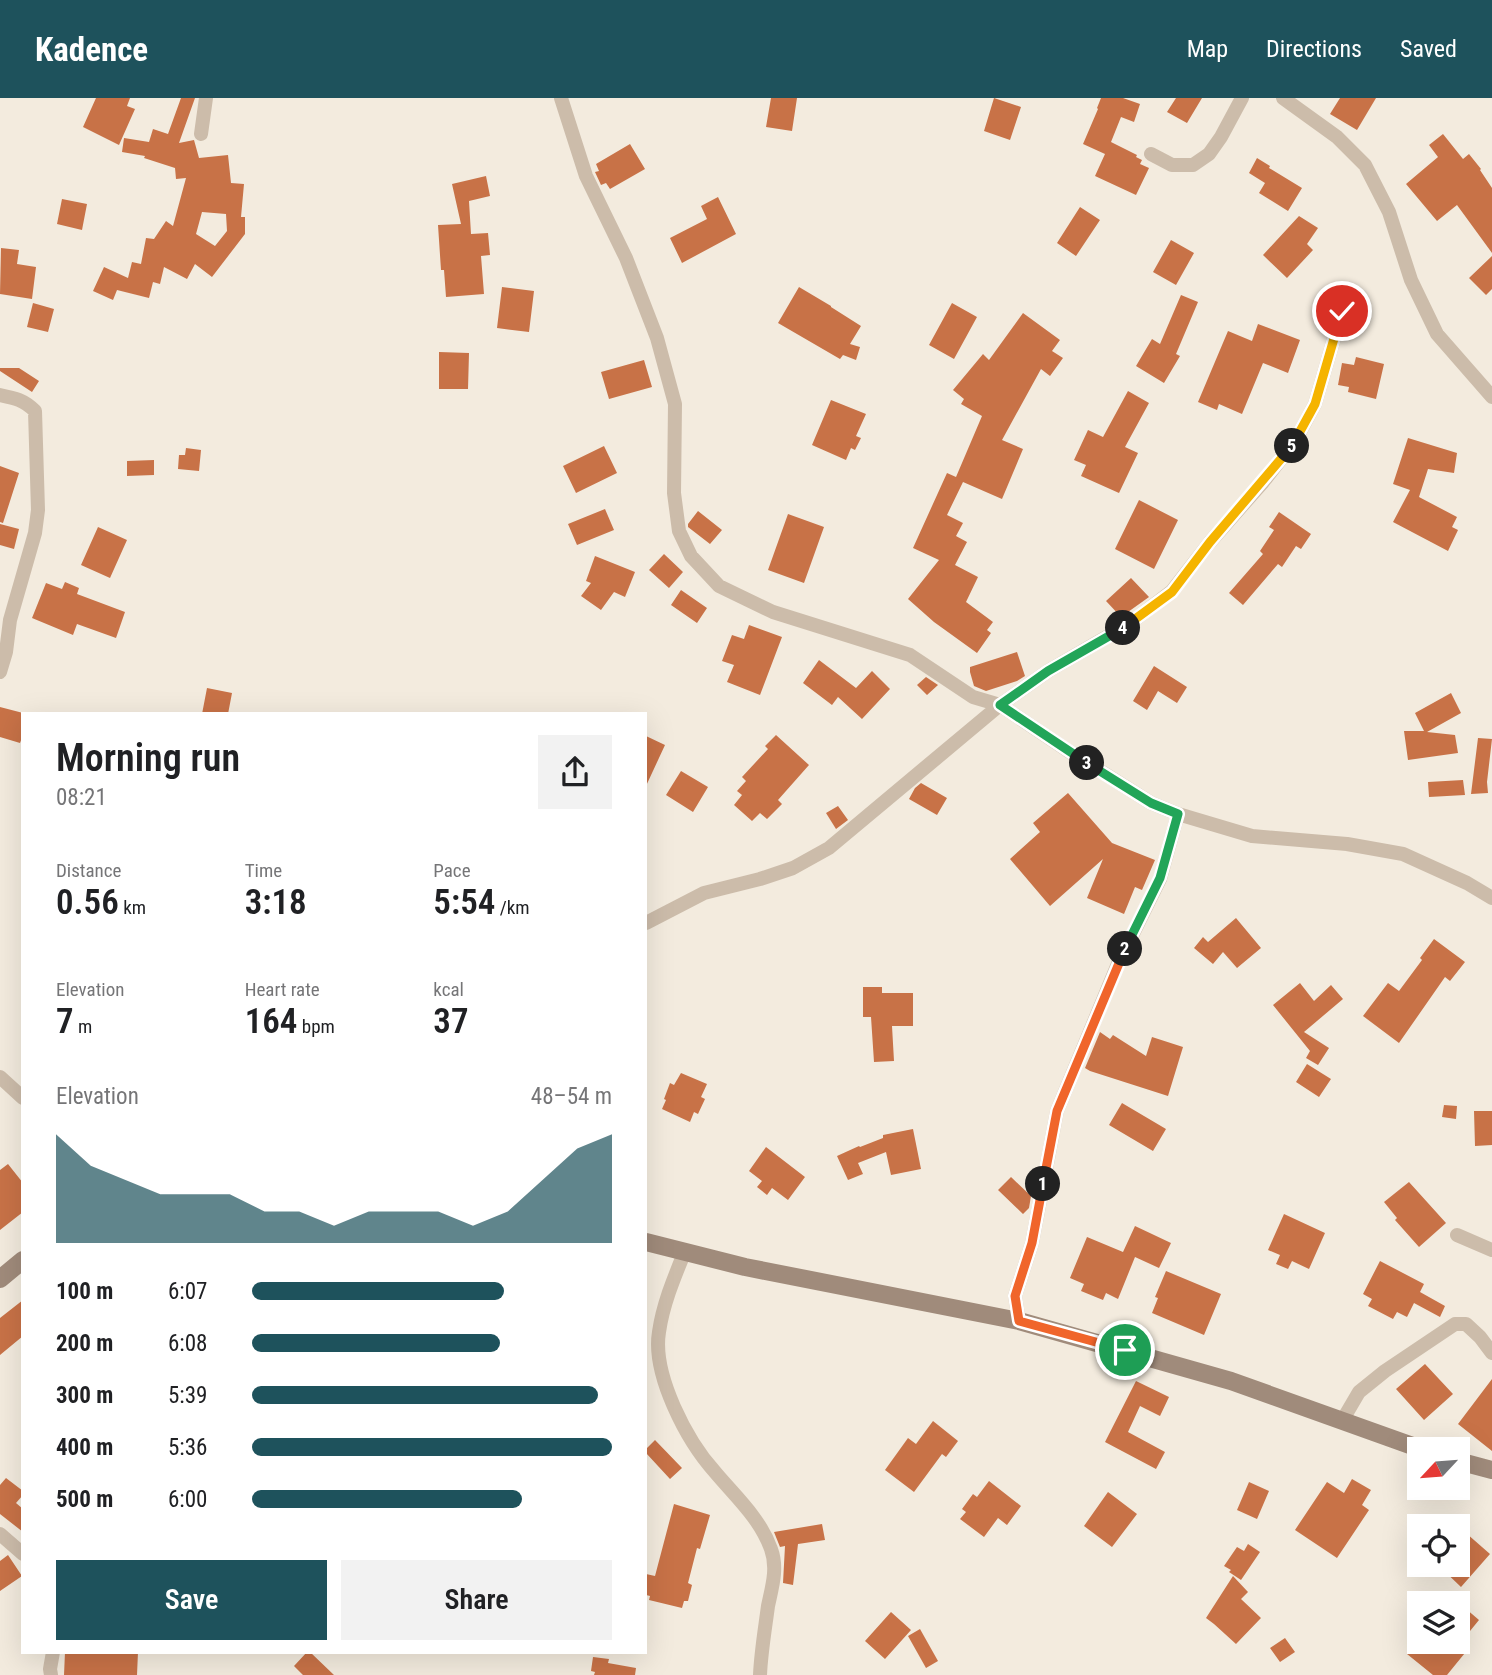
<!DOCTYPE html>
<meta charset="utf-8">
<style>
body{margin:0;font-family:"Roboto Condensed",sans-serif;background:#f2f2f2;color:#202124;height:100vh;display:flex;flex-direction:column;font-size:26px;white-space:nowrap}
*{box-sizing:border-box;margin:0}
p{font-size:23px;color:#757577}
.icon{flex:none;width:38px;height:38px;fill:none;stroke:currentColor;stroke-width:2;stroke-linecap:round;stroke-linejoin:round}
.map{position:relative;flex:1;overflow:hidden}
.panel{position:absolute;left:21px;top:614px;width:626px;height:942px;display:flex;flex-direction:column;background:#fff;border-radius:0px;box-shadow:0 7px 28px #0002}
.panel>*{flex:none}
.needle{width:46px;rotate:244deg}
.tools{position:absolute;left:1407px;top:1339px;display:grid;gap:14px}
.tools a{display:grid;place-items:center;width:63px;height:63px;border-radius:0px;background:#fff;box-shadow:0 7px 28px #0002;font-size:35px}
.pin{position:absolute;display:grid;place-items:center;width:60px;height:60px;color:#fff;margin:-30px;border:4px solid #fff;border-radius:50%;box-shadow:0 2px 7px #0007}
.km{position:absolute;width:35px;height:35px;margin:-18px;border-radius:50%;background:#222;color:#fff;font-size:19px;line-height:35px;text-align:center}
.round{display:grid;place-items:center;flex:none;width:74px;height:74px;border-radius:0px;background:#f2f2f2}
.headline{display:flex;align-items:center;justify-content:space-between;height:119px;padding:0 35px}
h1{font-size:38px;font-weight:600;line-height:52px}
.metrics{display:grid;grid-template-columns:repeat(3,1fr);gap:10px;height:119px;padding:7px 35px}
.metrics div{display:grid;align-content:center}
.metrics b{font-size:35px;font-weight:600}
.metrics small{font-size:19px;font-weight:400}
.metrics p{font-size:19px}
.chart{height:196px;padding:14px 35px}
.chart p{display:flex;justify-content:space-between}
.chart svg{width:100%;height:126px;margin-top:7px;fill:#1e525c;opacity:.7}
.primary-button{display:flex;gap:14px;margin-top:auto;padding:14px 35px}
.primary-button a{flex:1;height:80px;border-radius:0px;background:#1e525c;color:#fff;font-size:28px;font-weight:600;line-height:80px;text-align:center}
.primary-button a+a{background:#f2f2f2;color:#202124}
ul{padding:0 35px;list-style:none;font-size:23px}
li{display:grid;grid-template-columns:112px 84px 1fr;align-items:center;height:52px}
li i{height:18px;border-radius:9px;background:#1e525c}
header{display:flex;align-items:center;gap:42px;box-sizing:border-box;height:98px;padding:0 35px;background:#1e525c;color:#fff}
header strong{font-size:33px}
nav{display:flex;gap:38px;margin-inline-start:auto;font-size:24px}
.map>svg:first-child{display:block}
</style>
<header>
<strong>Kadence</strong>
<nav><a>Map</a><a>Directions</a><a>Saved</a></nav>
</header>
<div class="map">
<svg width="1492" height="1577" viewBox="0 0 1492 1577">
<rect width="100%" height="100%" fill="#f3ebde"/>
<path fill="#c87247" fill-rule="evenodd" d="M 96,0 L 130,0 L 127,8 L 135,11 L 119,47 L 83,29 Z
M 181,0 L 195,0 L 179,45 L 194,42 L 199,60 L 228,57 L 231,85 L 244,86 L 241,119 L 245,119 L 245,136 L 212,179 L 195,166 L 187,181 L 164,169 L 160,186 L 153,184 L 149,200 L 117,192 L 113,202 L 93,193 L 104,169 L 128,180 L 132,164 L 141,166 L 146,140 L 154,141 L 166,123 L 173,128 L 186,80 L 176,81 L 175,70 L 144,60 L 145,58 L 122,54 L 124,40 L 149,44 L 153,31 L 168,36 ZM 202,114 L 226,116 L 227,133 L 215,148 L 196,136 Z
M 771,0 L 797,0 L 792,33 L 766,29 Z
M 994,0 L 1021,9 L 1010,42 L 984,33 Z
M 1101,0 L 1123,0 L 1140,6 L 1134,24 L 1121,19 L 1111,44 L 1137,57 L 1136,59 L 1142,62 L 1140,66 L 1149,70 L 1136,97 L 1095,78 L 1105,56 L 1083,46 L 1098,11 L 1097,10 Z
M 1176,0 L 1202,0 L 1187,25 L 1167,14 Z
M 1340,0 L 1376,0 L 1357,32 L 1330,16 Z
M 1443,36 L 1463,61 L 1469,56 L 1481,71 L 1480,72 L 1492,90 L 1492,155 L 1457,107 L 1437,123 L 1406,86 L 1438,59 L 1429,47 Z
M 630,46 L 645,71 L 610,91 L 606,85 L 601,87 L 595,74 L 599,73 L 596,66 Z
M 1257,60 L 1270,68 L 1269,70 L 1302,90 L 1288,113 L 1259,95 L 1265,85 L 1249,75 Z
M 486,78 L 490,98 L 469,103 L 471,136 L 488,135 L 490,157 L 481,158 L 484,196 L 446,199 L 444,172 L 441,172 L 438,127 L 461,126 L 452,86 Z
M 718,99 L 736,136 L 682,165 L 670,140 L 707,121 L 701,108 Z
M 62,101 L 87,106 L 82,132 L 57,126 Z
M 1080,109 L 1100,122 L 1076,158 L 1057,145 Z
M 1299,118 L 1318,130 L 1307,146 L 1313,152 L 1287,180 L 1263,157 Z
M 1171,142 L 1194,155 L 1176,187 L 1153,174 Z
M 1,150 L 19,152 L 17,166 L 36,169 L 32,201 L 0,196 Z
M 1492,158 L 1492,191 L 1486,197 L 1469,180 Z
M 502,189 L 534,193 L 529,234 L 497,230 Z
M 799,189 L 831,208 L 831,209 L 861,228 L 850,246 L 860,249 L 856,262 L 843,257 L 840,261 L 778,225 Z
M 1181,197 L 1198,204 L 1176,256 L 1180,258 L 1164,285 L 1136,268 L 1152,241 L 1160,246 Z
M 33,205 L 54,211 L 48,234 L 27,229 Z
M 952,205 L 977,219 L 954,261 L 929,247 Z
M 1023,215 L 1060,242 L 1052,253 L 1063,260 L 1050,278 L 1041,271 L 1002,342 L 1023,351 L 1002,401 L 963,384 L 947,417 L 963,425 L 956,438 L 967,444 L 955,467 L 978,479 L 966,504 L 993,524 L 987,532 L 991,535 L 977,555 L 934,524 L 908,501 L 939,462 L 913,450 L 947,375 L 956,379 L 982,318 L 961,306 L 964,301 L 953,292 L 983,256 L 989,262 Z
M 1258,226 L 1300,242 L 1288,275 L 1263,265 L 1242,316 L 1219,306 L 1217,312 L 1198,304 L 1228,233 L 1252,243 Z
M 439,254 L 469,255 L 468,291 L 439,291 Z
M 1356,259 L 1384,266 L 1376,301 L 1348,294 L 1349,289 L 1338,287 L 1342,265 L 1354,267 Z
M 644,262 L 652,289 L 609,301 L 601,274 Z
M 0,270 L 19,270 L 39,283 L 32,294 L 0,273 Z
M 1128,293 L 1149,305 L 1125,349 L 1138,355 L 1119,395 L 1081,378 L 1086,367 L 1074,362 L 1088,332 L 1103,339 Z
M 831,302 L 866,316 L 856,338 L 861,340 L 855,352 L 851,350 L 846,362 L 812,347 Z
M 1408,340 L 1457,355 L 1454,375 L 1428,371 L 1419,399 L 1457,419 L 1452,429 L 1458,432 L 1448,453 L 1393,424 L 1410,392 L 1393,386 Z
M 604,348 L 617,375 L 576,395 L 563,368 Z
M 186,350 L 201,352 L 199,373 L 178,371 L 179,357 L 185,357 Z
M 154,362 L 154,377 L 127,378 L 127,363 Z
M 0,368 L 19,375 L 3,425 L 0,424 Z
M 1139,402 L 1178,422 L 1154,471 L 1115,451 Z
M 605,411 L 614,432 L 577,447 L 568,426 Z
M 698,413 L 722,432 L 710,446 L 688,429 L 688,426 Z
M 1279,414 L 1311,436 L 1301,451 L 1296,448 L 1282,469 L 1278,466 L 1243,507 L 1229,495 L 1263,456 L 1260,453 L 1274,432 L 1269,429 Z
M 788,416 L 824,429 L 804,485 L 768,472 Z
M 0,426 L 19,431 L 14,451 L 0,447 Z
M 98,429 L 127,442 L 110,480 L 81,467 Z
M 664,456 L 683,474 L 669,490 L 649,472 Z
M 595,458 L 635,474 L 625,499 L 614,494 L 601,512 L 581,498 L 591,485 L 586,483 Z
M 1131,480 L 1149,499 L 1121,519 L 1106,503 Z
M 65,484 L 79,490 L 77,496 L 125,514 L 116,540 L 77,526 L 73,537 L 32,520 L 46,485 L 62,491 Z
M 681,492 L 707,510 L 697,525 L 671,507 Z
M 749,527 L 782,539 L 760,597 L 727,584 L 734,567 L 722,563 L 732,537 L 744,541 Z
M 1017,554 L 1025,578 L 1017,583 L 986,593 L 974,588 L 970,574 L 970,569 Z
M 819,562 L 856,590 L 872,573 L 890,591 L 862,621 L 838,599 L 832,607 L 803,585 Z
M 1154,568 L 1187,589 L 1177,605 L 1158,593 L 1147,612 L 1133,603 Z
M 926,579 L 938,587 L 927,597 L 917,587 Z
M 207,590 L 232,595 L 228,616 L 202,616 Z
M 1451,595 L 1461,615 L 1427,634 L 1455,637 L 1458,655 L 1408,662 L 1404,633 L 1424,633 L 1415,615 Z
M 0,609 L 23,615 L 23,637 L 20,645 L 0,639 Z
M 776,637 L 809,667 L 778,702 L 782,706 L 767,721 L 760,715 L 752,723 L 734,707 L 742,697 L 737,693 L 746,683 L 742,679 L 768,651 L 765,648 Z
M 646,638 L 665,647 L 646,688 Z
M 1478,640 L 1492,641 L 1487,684 L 1488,695 L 1471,696 Z
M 681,673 L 708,689 L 693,714 L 666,697 Z
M 1463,682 L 1465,697 L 1429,699 L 1428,684 Z
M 921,685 L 947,700 L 937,717 L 909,701 L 915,690 Z
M 1068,695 L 1112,745 L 1155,762 L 1142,792 L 1135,789 L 1124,816 L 1087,800 L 1103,761 L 1050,808 L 1010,761 L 1040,734 L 1033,725 Z
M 838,708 L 848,722 L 836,731 L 826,715 Z
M 1236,820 L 1261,850 L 1237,870 L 1223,854 L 1213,866 L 1194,850 L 1203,839 L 1208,844 Z
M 1434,841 L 1465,864 L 1450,883 L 1445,879 L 1399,945 L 1363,918 L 1388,885 L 1399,893 L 1422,862 L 1420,860 Z
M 1300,885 L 1314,903 L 1331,887 L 1343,901 L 1304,934 L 1329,950 L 1318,967 L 1306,960 L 1310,953 L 1273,907 Z
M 863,889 L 882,889 L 882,895 L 913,895 L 913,928 L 892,928 L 894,963 L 874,964 L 871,919 L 863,919 Z
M 1100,934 L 1110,941 L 1113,937 L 1146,958 L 1152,939 L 1183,949 L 1168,998 L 1090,973 L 1085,970 Z
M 1307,966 L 1331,981 L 1319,999 L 1296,984 Z
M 681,975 L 707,986 L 701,999 L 705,1001 L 698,1016 L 694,1014 L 690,1024 L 662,1011 L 666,1002 L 664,1001 L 670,985 L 674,987 Z
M 1122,1005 L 1166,1031 L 1153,1053 L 1109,1027 Z
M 1444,1007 L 1457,1008 L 1456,1021 L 1442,1019 Z
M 1474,1013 L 1492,1013 L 1492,1047 L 1475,1048 Z
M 913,1031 L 921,1071 L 891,1077 L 886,1054 L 858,1065 L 863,1076 L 848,1082 L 837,1058 L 859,1048 L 860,1049 L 883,1040 L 883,1037 Z
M 766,1049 L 805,1079 L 788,1102 L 772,1090 L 767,1097 L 757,1089 L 762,1083 L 749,1073 Z
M 8,1066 L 23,1085 L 23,1114 L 0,1132 L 0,1072 Z
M 1011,1079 L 1031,1098 L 1029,1110 L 1023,1116 L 998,1092 Z
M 1409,1084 L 1446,1125 L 1419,1149 L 1395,1122 L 1397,1120 L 1384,1104 Z
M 1284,1116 L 1325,1135 L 1309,1171 L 1292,1163 L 1288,1171 L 1276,1166 L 1280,1157 L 1268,1152 Z
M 1135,1128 L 1171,1145 L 1159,1170 L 1135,1159 L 1118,1201 L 1106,1195 L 1103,1202 L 1081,1193 L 1084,1186 L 1070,1180 L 1087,1139 L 1123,1154 Z
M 1380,1163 L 1424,1186 L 1420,1194 L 1445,1208 L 1440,1219 L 1414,1205 L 1407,1219 L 1397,1214 L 1393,1221 L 1368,1208 L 1372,1201 L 1363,1196 Z
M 1166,1173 L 1221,1196 L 1204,1237 L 1152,1215 L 1158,1200 L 1155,1199 Z
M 23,1202 L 23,1238 L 0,1257 L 0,1220 Z
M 1425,1266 L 1453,1296 L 1424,1322 L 1396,1291 Z
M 1492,1281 L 1492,1353 L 1458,1326 Z
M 1136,1283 L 1169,1299 L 1160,1318 L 1140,1308 L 1128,1334 L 1165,1354 L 1156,1371 L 1105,1344 Z
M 933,1323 L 958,1343 L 946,1359 L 942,1356 L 914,1394 L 885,1372 L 908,1340 L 916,1346 Z
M 655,1342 L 682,1370 L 670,1381 L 646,1355 L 646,1351 Z
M 6,1380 L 23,1393 L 23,1397 L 16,1405 L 23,1411 L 23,1434 L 0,1416 L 0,1387 Z
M 1352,1381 L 1371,1392 L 1362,1407 L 1369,1412 L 1337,1460 L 1295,1432 L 1327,1384 L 1344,1395 Z
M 989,1383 L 1021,1408 L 1007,1427 L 998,1420 L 984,1439 L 960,1421 L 966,1414 L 962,1411 L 973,1396 L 977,1399 Z
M 1249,1384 L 1269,1393 L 1257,1421 L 1237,1412 Z
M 1108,1394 L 1137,1416 L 1112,1449 L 1084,1428 Z
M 674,1406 L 710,1417 L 700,1451 L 697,1450 L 688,1485 L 692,1487 L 688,1503 L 684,1503 L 682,1510 L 649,1502 L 650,1498 L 646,1497 L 646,1476 L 655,1478 Z
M 822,1426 L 825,1442 L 798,1446 L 793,1487 L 783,1485 L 785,1448 L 780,1449 L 774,1434 Z
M 1458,1428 L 1490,1456 L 1461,1489 L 1437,1466 L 1458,1466 Z
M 1248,1446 L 1260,1454 L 1241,1482 L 1229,1474 L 1231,1472 L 1224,1468 L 1237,1449 L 1244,1453 Z
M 8,1457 L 22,1478 L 0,1493 L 0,1463 Z
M 1233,1478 L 1248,1494 L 1241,1501 L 1261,1520 L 1236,1546 L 1214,1526 L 1206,1520 Z
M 1458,1504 L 1479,1522 L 1461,1544 L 1469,1550 L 1447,1577 L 1433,1577 L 1407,1556 L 1417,1544 L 1458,1544 Z
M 891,1514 L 911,1532 L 885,1561 L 865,1543 Z
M 920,1531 L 938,1563 L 926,1570 L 908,1538 Z
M 1285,1540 L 1295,1554 L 1280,1564 L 1270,1550 Z
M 65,1554 L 138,1554 L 137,1577 L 64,1577 Z
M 307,1554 L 310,1554 L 334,1577 L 303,1577 L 294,1568 Z
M 593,1559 L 609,1561 L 608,1565 L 636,1570 L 635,1577 L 594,1577 L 595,1574 L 591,1573 Z"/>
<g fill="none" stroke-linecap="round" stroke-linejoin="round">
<path stroke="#ccbcaa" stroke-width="14" d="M 561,0 L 586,78 L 626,160 L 657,240 L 675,306 L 674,395 L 679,433 L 691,458 L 719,488 L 773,514 L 910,557 L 973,599 L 1000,607 L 1067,652 L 1151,705 L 1178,716 L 1252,738 L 1347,746 L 1403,756 L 1467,785 L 1492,800
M 1283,0 L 1337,39 L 1365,67 L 1389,114 L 1411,182 L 1437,236 L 1492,299
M 201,36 L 206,0
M 1151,56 L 1172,67 L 1193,67 L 1209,56 L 1221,39 L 1242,0
M 0,297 C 15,300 24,302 35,313 L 38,412 L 35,435 L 10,522 L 6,554 L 0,574
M 646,825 L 704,795 L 760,781 L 793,770 L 829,750 L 1000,607 L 1048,573 L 1129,526 L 1172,493 L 1210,444 L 1263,384 L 1295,343 L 1315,306 L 1342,213
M 0,979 L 23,1000
M 1457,1137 L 1492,1152
M 685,1153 C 674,1180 663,1206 659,1234 C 652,1277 687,1343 715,1374 C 735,1398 760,1420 771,1451 C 778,1470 772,1489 768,1508 C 765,1531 761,1554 760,1577
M 1019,1223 L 1015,1198 L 1032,1145 L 1057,1013 L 1118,866 L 1160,781 L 1178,716
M 1342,1323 L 1359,1294 L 1385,1273 L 1455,1226 L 1466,1226 L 1480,1239 L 1492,1255
M 0,1436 L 23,1456
M 51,1577 L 50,1571 L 53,1554"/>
<path stroke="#a08b7b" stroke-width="18" d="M 646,1144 L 745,1169 L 1019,1223 L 1231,1283 L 1421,1351
M 0,1181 L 23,1162
M 1458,1363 L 1492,1372"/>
</g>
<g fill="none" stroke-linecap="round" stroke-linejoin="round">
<g stroke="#fff" stroke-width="14">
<path id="split-1" d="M 1043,1086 L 1032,1145 L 1015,1198 L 1019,1223 L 1125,1252"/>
</g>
<g stroke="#fff" stroke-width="14">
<path id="split-2" d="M 1043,1086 L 1057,1013 L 1125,851"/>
</g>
<g stroke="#fff" stroke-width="14">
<path id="split-3" d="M 1087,665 L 1151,705 L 1178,716 L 1160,780 L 1125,851"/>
</g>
<g stroke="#fff" stroke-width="14">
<path id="split-4" d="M 1087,665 L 1000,607 L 1048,573 L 1123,530"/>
</g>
<g stroke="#fff" stroke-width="14">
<path id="split-5" d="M 1123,530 L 1172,494 L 1210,444 L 1292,348"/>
</g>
<g stroke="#fff" stroke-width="14">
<path id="split-6" d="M 1292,348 L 1315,306 L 1342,213"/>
</g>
<use href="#split-1" stroke="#f0652b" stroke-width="9"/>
<use href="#split-2" stroke="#f0652b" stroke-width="9"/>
<use href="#split-3" stroke="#22a559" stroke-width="9"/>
<use href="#split-4" stroke="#22a559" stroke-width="9"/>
<use href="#split-5" stroke="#f5b400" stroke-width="9"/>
<use href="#split-6" stroke="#f5b400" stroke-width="9"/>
</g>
</svg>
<div class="tools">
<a><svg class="needle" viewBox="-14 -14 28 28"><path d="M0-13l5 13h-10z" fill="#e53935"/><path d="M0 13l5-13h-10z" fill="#757577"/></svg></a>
<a><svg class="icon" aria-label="locate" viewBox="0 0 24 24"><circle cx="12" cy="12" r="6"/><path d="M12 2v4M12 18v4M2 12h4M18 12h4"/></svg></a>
<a><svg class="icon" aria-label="layers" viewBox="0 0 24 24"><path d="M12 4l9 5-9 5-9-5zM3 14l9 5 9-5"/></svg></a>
</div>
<div class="pin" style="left:1125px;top:1252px;background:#1e9e55"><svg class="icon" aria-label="arrive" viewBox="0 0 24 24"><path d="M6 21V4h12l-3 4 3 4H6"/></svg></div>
<div class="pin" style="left:1342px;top:213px;background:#d93025"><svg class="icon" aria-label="check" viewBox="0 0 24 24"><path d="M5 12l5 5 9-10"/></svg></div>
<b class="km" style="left:1043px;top:1086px">1</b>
<b class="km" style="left:1125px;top:851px">2</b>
<b class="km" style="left:1087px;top:665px">3</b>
<b class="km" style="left:1123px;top:530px">4</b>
<b class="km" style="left:1292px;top:348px">5</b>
<section class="panel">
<div class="headline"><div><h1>Morning run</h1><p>08:21</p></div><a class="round"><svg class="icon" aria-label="share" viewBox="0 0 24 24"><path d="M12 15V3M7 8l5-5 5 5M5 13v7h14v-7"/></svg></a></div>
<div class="metrics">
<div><p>Distance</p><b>0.56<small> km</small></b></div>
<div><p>Time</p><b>3:18</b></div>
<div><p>Pace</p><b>5:54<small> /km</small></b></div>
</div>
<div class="metrics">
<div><p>Elevation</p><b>7<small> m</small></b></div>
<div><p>Heart rate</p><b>164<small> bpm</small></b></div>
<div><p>kcal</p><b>37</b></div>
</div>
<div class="chart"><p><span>Elevation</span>48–54 m</p>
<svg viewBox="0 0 160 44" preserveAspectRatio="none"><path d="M0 44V6L10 17L20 22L30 27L40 27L50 27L60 33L70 33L80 38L90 33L100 33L110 33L120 38L130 33L140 22L150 11L160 6V44z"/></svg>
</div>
<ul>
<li><b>100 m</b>6:07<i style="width:70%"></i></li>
<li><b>200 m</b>6:08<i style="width:69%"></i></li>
<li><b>300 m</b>5:39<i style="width:96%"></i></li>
<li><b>400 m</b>5:36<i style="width:100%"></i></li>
<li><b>500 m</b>6:00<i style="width:75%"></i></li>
</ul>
<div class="primary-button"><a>Save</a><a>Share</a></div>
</section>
</div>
